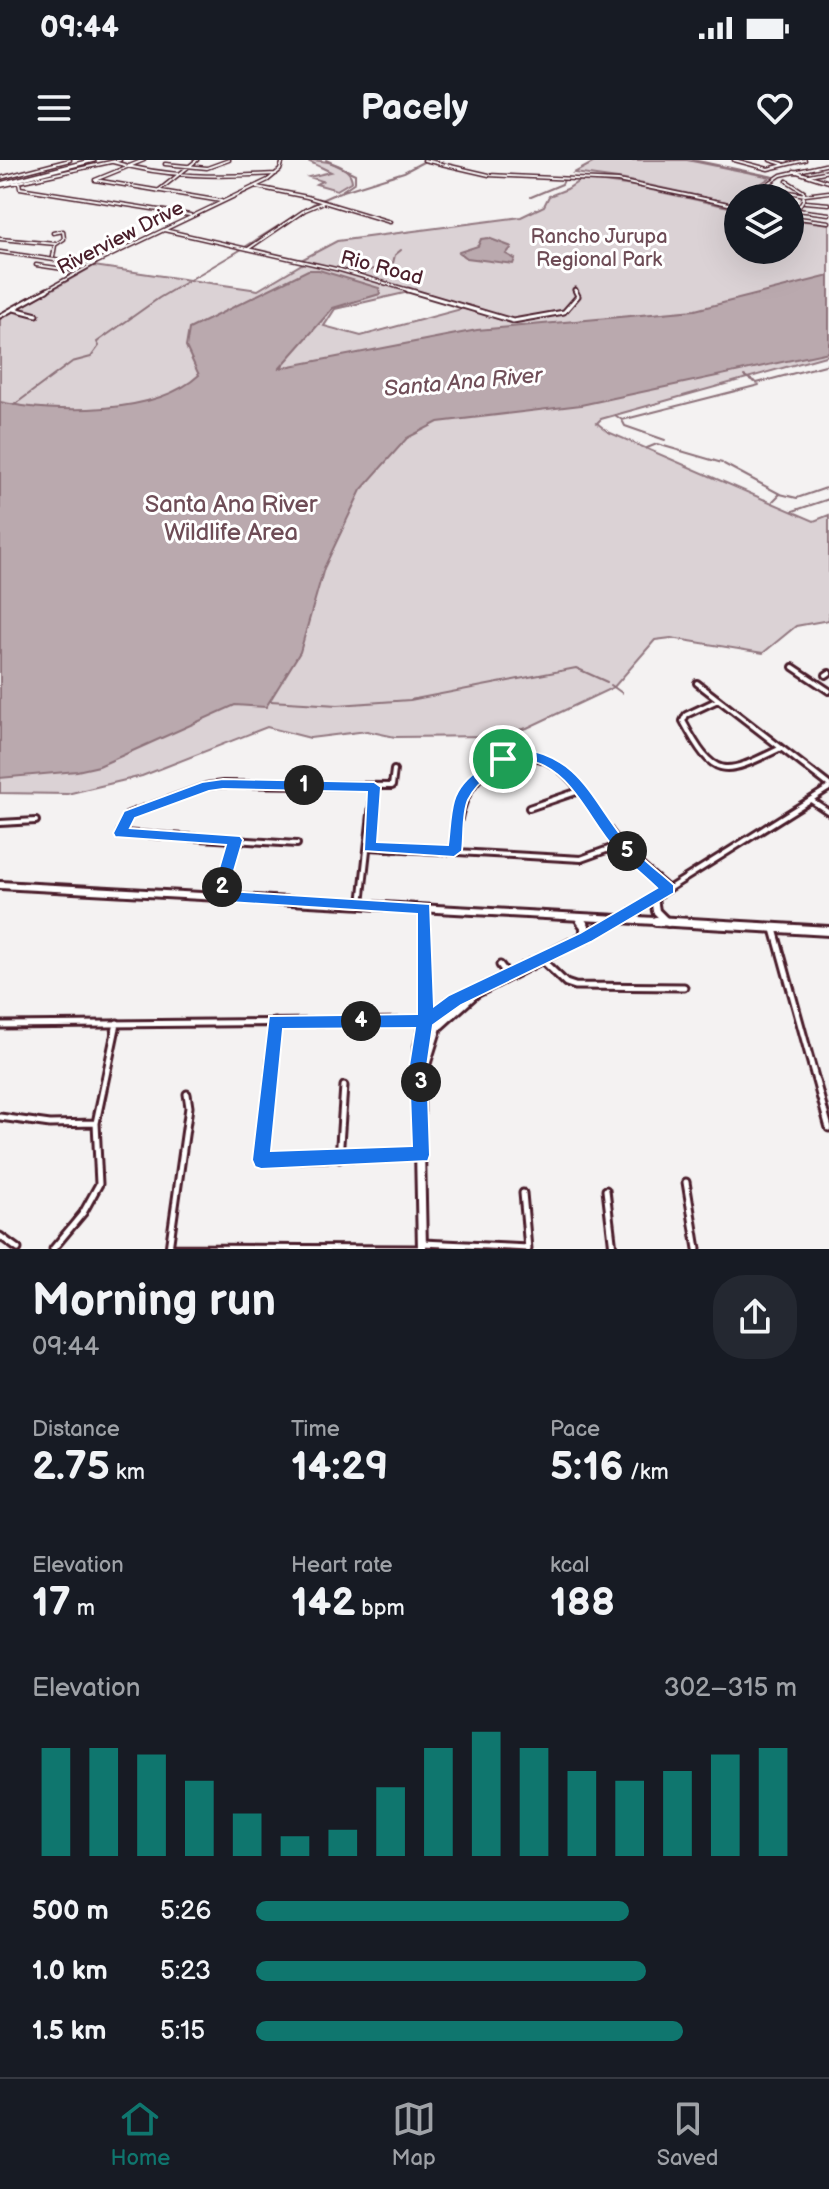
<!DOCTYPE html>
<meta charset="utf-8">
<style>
body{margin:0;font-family:"Balsamiq Sans",sans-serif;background:#242831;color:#f1f3f6;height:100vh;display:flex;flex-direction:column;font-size:30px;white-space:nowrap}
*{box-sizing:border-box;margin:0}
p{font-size:26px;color:#9ea1a6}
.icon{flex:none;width:44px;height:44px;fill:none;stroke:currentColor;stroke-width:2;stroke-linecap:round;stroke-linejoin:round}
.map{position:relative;height:1089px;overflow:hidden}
.drawer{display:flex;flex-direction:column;background:#171b24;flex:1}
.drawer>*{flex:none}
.fabs{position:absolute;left:724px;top:24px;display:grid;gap:16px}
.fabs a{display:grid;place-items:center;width:80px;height:80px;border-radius:50%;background:#171b24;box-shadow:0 8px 32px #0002;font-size:40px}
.pin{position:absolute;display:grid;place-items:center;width:68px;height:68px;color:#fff;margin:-34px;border:4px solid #fff;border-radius:50%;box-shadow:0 2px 8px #0007}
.km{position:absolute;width:40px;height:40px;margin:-20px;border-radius:50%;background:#222;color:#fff;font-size:22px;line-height:40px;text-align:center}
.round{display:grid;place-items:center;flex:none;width:84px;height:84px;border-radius:32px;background:#242831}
.head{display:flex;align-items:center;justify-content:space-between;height:136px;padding:0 32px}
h1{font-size:44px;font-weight:700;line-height:60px}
.metrics{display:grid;grid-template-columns:repeat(3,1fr);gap:12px;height:136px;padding:8px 32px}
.metrics div{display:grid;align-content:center}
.metrics b{font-size:40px;font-weight:700}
.metrics small{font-size:22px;font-weight:400}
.metrics p{font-size:22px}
.chart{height:224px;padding:16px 32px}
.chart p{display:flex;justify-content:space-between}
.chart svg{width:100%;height:144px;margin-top:8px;stroke:#0f766e;stroke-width:6}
ul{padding:0 32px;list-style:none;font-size:26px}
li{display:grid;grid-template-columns:128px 96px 1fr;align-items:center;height:60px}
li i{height:20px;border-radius:10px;background:#0f766e}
.status{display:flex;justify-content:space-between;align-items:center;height:56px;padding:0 40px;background:#171b24;direction:ltr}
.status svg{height:22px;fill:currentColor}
header{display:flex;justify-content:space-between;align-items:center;height:104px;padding:0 32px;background:#171b24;font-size:36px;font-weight:700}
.dock{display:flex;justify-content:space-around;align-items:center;height:112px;border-top:2px solid #363941;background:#171b24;font-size:22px;color:#9ea1a6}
.dock a{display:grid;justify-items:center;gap:4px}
.dock .current{color:#0f766e}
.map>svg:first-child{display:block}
</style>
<div class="status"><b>09:44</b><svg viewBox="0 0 49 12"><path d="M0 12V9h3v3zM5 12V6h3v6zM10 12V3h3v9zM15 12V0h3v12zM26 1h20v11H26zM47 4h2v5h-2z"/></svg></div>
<header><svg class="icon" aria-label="menu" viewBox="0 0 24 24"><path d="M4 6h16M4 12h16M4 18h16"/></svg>Pacely<svg class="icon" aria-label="heart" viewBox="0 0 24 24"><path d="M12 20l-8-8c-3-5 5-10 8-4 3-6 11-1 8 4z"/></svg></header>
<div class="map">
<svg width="829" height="1089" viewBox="0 0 829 1089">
<rect width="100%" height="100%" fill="#f4f2f2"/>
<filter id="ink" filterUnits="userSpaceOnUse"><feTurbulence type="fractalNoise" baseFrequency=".0125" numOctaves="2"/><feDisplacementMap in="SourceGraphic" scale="16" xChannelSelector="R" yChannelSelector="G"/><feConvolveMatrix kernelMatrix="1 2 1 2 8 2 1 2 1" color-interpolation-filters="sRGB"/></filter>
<g filter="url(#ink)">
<path fill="#dbd2d5" stroke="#927880" stroke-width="2" fill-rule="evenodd" d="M 306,0 C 322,0 350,3 352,21 L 337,30 L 316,24 L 322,21 L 309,17 L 331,12 Z
M 598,0 L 687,0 L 771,17 L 731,43 L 625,20 L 574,13 Z
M 582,19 L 633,26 L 738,49 L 738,90 L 790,90 L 790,59 L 829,64 L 829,195 L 601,259 L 597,263 L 608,272 L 814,361 L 829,355 L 829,460 L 796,466 L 763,493 L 671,478 L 655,480 L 614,527 L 527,568 L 492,576 L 395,577 L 367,571 L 310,578 L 267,567 L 142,616 L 67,634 L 0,633 L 0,159 L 94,106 L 258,130 L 305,102 L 301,100 L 337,81 L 521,57 L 544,46 L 549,36 L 567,29 ZM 413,131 L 465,148 L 361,176 L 324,166 L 335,149 Z"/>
<path fill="#baa9ae" stroke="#8d727a" stroke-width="2" d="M 488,78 L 512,87 L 506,94 L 515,99 L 513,104 L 467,98 L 459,92 L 478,86 L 481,79 Z
M 308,110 L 319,110 L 379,128 L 380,134 L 333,148 L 280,208 L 477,170 L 695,150 L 829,116 L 829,192 L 581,245 L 438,262 L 407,278 L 361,330 L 324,408 L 300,492 L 266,547 L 235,545 L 99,606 L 77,611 L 0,618 L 0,242 C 55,254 156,255 199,215 L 186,187 L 189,169 Z"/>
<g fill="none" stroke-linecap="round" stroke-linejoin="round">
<path stroke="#8d727a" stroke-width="2" d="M 326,0 L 355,14 L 355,22 L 343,30
M 693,0 L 774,17
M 337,33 L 404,12 L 425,1
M 531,37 L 562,24 L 564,20
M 321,40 L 337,33
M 245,87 L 318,41
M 358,114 L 393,103 L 395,95 L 401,90
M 744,216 L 757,223 L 829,204
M 14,245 L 72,202 L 91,197 L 99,186 L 97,182 L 159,138 L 242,89
M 615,255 L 622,260 L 759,225
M 623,262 L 625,266 L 665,280
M 647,288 L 657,284 L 722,303
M 724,304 L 780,334
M 773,341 L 780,334 L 797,338 L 829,327
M 793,351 L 829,339
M 611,525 L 622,533
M 270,541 L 338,545 L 410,540 L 576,508 L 607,522"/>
<g stroke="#4a1f2b" stroke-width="5">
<path id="minor-far3" d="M 424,0 L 489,15 L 618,21 L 738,46
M 734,0 L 768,9 L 805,0
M 770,0 L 783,4
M 113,2 C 167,18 220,17 276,14
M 165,4 L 207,8 L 229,0
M 794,11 L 829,22
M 809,15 L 829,11
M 0,18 L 70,0
M 95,20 L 221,41
M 95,20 L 144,0
M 787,21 L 804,32 L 803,40 L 797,50 L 829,54
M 19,22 L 20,28 L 190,55
M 0,26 L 120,0
M 257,27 L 307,37 L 390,62
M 762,27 L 805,35 L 829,32
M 158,31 L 197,0
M 747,38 L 781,15 L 829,4
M 772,38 L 781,31
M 805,42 L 829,44
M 790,57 L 829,62
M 164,70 L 340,110 L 415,132
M 53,73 L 63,71 L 64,79 L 55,85 L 53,97
M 0,79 L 56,84
M 248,89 L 305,50 L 324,42
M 0,92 L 89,105
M 36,105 L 77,111
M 43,132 L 97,102 L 268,20 L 280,10 L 283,0"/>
</g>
<g stroke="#4a1f2b" stroke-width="7">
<path id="minor-far2" d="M 408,130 L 513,161 L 564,152 L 578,136 L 575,130
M 14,149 L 37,155
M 0,156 L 47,130"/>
</g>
<g stroke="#4a1f2b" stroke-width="10">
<path id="minor-far1" d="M 793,507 L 829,531
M 826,515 L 829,513
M 697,523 L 829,625
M 718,540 L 686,555 L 683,561 C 715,621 723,616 781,588
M 811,640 L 829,652
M 529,648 L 579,631
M 0,663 L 36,661
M 297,684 L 120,673 L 129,654 L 207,626 L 223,624 L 392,626 L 394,610
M 369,687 L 581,699 L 620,685
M 454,691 C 457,658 463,624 494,606 C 557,570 585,643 619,683 C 633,700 651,714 668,729
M 219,736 L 235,680
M 361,744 L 374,627
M 425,749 L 425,763
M 622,758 L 829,628"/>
</g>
<g stroke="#4a1f2b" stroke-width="11">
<path id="minor" d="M 425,761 L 426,858
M 774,769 L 829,968
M 542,800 L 566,823 L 575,826 L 684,827
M 500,805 L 507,814
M 275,862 L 261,1000 L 419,995
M 0,865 L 426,861 L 436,867
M 0,957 L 50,964 L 96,963
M 339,999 L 344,926
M 686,1022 L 697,1089
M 606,1030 L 613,1089
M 523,1033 L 528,1089
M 0,1076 L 18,1089
M 423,1083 L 528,1088
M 169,1088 L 422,1089
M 53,1089 L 83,1053 L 99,1024 L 96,963 L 117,863
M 169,1089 L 189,947 L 187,934"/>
</g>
<g stroke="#4a1f2b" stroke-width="6">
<path id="major-far2" d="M 0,24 L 94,0"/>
</g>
<g stroke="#4a1f2b" stroke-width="12">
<path id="major-far1" d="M 0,725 L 692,763
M 654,738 L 656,751 L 668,763
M 578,758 L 583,763
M 611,763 L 616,761"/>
</g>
<g stroke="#4a1f2b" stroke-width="14">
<path id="major" d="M 581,761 L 585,766 L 585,777
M 656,761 L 829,771
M 421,918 L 437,867 L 474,834
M 422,1089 L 418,890 L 426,861 L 449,843 L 475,833 L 615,761"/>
</g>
<use href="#minor-far3" stroke="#fff" stroke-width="2"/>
<use href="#minor-far2" stroke="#fff" stroke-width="3"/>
<use href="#minor-far1" stroke="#fff" stroke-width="4"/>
<use href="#minor" stroke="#fff" stroke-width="5"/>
<use href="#major-far2" stroke="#fff" stroke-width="3"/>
<use href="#major-far1" stroke="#fff" stroke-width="6"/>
<use href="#major" stroke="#fff" stroke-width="8"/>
</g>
</g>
<path fill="#1a73e8" stroke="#fff" stroke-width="2" fill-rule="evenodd" d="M 524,589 C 579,598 591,637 623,678 C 637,695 657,710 674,725 L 674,733 L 591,782 L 461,845 L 433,865 L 427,906 L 430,995 L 428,1001 L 261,1009 L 255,1007 L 252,1000 L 269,856 L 417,854 L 417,754 L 214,741 L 211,736 L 226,685 L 115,677 L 113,673 L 124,651 L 202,622 L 223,619 L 374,622 L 381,627 L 377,682 L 448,685 C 450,671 450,655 454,641 C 462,613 499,596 524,589 ZM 524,599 C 571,607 586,656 615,689 C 628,703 644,715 657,728 L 580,773 L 449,835 L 434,846 L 430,744 L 228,731 L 243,680 L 240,676 L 130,668 L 135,658 L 209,631 L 223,629 L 367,632 L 364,691 L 454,697 L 462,691 C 464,676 462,654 468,640 C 478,619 503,604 524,599 ZM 415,868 L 409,906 L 412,986 L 271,991 L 283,869 Z"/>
<g text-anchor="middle" stroke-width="6" stroke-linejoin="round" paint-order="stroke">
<g font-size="20" fill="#6e4c56" stroke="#fff">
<text x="599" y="83">Rancho Jurupa<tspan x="599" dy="23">Regional Park</tspan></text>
</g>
<g font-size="20" fill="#4a1f2b" stroke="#fff">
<text transform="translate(120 77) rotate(-27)" y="7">Riverview Drive</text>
<text transform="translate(382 107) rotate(15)" y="7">Rio Road</text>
</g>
<g font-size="22" font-style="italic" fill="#714f59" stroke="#fff">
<text transform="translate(463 221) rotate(-5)" y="8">Santa Ana River</text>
</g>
<g font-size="24" fill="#6e4c56" stroke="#fff">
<text x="231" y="352">Santa Ana River<tspan x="231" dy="28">Wildlife Area</tspan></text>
</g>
</g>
</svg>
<div class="fabs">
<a><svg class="icon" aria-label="layers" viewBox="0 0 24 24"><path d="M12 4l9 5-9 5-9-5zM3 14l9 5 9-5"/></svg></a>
</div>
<div class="pin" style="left:503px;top:599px;background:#1e9e55"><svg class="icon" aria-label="arrive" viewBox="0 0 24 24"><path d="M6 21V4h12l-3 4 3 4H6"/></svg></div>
<b class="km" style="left:304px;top:625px">1</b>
<b class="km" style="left:222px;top:727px">2</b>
<b class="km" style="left:421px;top:922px">3</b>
<b class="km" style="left:361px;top:861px">4</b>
<b class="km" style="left:627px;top:691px">5</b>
</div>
<section class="drawer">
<div class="head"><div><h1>Morning run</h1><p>09:44</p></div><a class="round"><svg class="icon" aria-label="share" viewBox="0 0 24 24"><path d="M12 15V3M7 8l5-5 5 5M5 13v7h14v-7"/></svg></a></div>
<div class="metrics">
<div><p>Distance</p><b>2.75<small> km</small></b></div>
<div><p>Time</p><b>14:29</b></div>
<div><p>Pace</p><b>5:16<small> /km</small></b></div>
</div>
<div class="metrics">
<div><p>Elevation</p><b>17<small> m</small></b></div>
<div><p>Heart rate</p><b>142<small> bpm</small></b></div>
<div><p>kcal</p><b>188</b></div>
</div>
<div class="chart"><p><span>Elevation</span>302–315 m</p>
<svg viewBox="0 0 160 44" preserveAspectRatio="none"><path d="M5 44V11M15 44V11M25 44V13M35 44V21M45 44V31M55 44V38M65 44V36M75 44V23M85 44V11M95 44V6M105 44V11M115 44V18M125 44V21M135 44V18M145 44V13M155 44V11"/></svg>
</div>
<ul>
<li><b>500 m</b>5:26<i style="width:69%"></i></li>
<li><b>1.0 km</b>5:23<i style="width:72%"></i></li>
<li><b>1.5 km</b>5:15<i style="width:79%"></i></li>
</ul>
</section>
<nav class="dock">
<a class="current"><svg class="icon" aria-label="home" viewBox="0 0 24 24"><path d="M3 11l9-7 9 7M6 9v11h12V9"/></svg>Home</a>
<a><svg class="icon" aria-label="map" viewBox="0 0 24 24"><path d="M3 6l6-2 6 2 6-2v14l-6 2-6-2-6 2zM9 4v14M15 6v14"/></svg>Map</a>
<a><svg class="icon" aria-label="saved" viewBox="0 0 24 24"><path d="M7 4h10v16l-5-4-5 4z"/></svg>Saved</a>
</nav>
